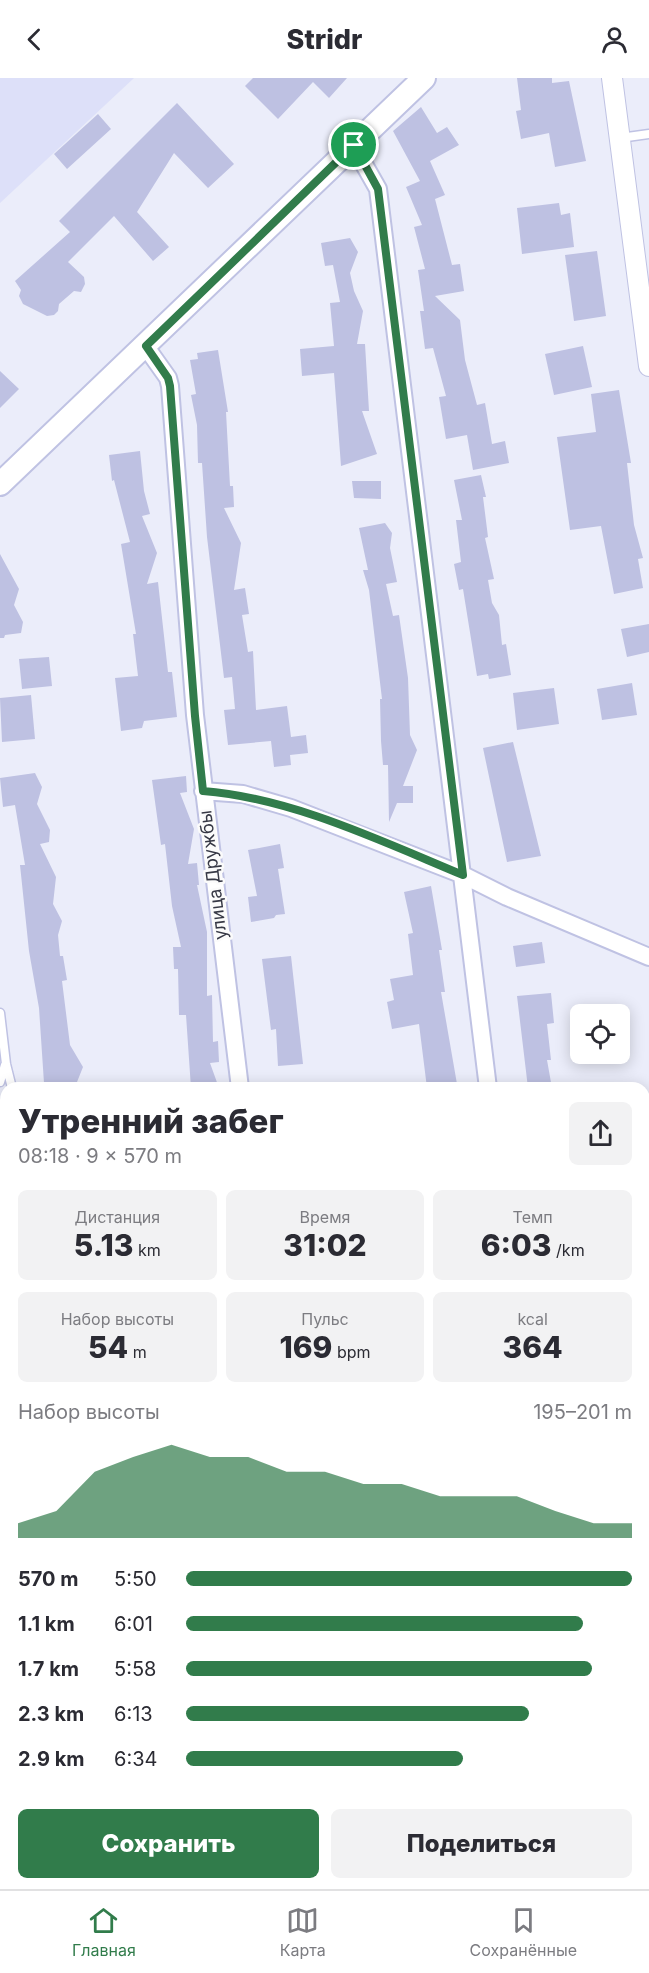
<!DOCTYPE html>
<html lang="ru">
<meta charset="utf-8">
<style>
body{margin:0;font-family:Inter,sans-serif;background:#f2f2f3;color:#2b2b33;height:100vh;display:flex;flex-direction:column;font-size:22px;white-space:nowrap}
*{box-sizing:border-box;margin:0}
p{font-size:20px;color:#7c7c81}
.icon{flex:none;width:33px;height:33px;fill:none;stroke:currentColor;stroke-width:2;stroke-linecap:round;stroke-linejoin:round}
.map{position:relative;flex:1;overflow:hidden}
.details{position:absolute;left:0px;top:1004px;width:650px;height:808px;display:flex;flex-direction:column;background:#fff;border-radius:18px 18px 0 0;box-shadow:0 3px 15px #0003}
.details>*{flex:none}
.tools{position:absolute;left:570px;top:926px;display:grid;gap:12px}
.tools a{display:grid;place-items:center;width:60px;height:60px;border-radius:9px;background:#fff;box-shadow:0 3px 15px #0003;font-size:30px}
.pin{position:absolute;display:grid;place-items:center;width:51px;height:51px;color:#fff;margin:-26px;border:3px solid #fff;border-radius:50%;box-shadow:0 2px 6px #0007}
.round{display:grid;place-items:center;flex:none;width:63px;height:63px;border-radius:9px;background:#f2f2f3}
.overview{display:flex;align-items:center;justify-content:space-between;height:102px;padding:0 18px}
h1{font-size:33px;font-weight:800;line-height:45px}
.metrics{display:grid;grid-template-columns:repeat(3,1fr);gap:9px;height:102px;padding:6px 18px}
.metrics div{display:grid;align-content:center;border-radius:9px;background:#f2f2f3;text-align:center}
.metrics b{font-size:30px;font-weight:800}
.metrics small{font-size:16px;font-weight:400}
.metrics p{font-size:16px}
.chart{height:168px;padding:12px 18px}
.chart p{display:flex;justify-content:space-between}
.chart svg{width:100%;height:108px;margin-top:6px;fill:#317c4b;opacity:.7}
.action{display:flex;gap:12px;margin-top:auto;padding:12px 18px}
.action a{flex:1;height:69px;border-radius:9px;background:#317c4b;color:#fff;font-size:24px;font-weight:800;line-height:69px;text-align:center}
.action a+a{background:#f2f2f3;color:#2b2b33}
ul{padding:0 18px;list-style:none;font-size:20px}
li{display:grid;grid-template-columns:96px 72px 1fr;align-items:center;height:45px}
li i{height:15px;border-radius:8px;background:#317c4b}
header{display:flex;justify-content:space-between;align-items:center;height:78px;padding:0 18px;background:#fff;font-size:27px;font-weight:800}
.menu{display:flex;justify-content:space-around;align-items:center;height:84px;border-top:2px solid #e1e1e2;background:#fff;font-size:16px;color:#7c7c81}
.menu a{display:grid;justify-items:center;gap:3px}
.menu .current{color:#317c4b}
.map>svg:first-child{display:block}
</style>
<header><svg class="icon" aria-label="back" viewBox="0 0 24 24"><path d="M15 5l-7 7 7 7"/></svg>Stridr<svg class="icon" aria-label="person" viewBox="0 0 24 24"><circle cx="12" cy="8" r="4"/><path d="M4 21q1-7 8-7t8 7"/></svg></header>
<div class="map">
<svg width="649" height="1811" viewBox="0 0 649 1811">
<rect width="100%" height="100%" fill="#ebedfa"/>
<path fill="#dde0f9" d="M 0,0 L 134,0 L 0,125 Z"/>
<path fill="#bec1e2" d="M 253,0 L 347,0 L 329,20 L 313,4 L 278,41 L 245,8 Z
M 517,0 L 552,0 L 552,5 L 569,3 L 586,83 L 555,89 L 549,55 L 521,61 L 516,33 L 521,32 Z
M 177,25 L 234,86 L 208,110 L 174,75 L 137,134 L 169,169 L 153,183 L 114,138 L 68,184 L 84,199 L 85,206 L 81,214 L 74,213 L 59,226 L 58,233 L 54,237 L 47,238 L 23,226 L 19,218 L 21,212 L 15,203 L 70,154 L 59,143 Z
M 421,29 L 437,55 L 447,49 L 459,67 L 430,83 L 445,117 L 435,121 L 452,187 L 460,186 L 464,213 L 435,218 L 460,242 L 465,282 L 477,327 L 485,325 L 492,366 L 505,363 L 509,385 L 473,392 L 467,357 L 446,361 L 439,319 L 446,318 L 433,270 L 425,271 L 420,233 L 424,233 L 418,192 L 425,191 L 414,149 L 422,147 L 406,109 L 420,103 L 393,53 Z
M 98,36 L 111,51 L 67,91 L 54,76 Z
M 559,125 L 561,137 L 570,135 L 574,169 L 522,176 L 517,130 Z
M 350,160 L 358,174 L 350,195 L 354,213 L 363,233 L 357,266 L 365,266 L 369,333 L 362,333 L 377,376 L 341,388 L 334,295 L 302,298 L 300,271 L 334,268 L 330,225 L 340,224 L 333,187 L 325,188 L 321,165 Z
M 597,173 L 606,238 L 574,243 L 565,177 Z
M 583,268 L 592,309 L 554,317 L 545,276 Z
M 218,272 L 228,334 L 226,334 L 230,408 L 233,408 L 234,429 L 224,430 L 241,465 L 234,512 L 245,510 L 249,536 L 242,537 L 248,574 L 253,573 L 256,632 L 287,628 L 291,659 L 306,657 L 308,675 L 290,677 L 291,687 L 274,689 L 271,663 L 228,667 L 224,632 L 235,631 L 232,599 L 224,600 L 207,459 L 202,385 L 198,385 L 197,347 L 191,317 L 196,316 L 190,282 L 198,281 L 197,275 Z
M 0,293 L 19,311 L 0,330 Z
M 619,312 L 631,385 L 627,385 L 634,447 L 643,480 L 638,481 L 643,510 L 614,516 L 601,448 L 570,452 L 557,359 L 596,354 L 591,316 Z
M 140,373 L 144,413 L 150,436 L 142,438 L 157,475 L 147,506 L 158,504 L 168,594 L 172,594 L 177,639 L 144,643 L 142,650 L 121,653 L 115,600 L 138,598 L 133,556 L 136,556 L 121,466 L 130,464 L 114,402 L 112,403 L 109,377 Z
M 481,397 L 486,419 L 483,419 L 488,459 L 485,460 L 494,501 L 488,502 L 492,525 L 499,537 L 502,567 L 506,566 L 511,597 L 489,601 L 488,596 L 477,598 L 463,511 L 459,512 L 454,486 L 461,484 L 456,442 L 462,442 L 454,402 Z
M 352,403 L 381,403 L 381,421 L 354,420 Z
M 385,445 L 392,455 L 390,470 L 397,504 L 386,506 L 393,538 L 399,537 L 408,600 L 410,657 L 417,672 L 403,708 L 413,708 L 413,725 L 397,725 L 389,744 L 388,687 L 383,687 L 381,663 L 380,621 L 382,621 L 369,512 L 363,492 L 368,492 L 359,450 Z
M 0,476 L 19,511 L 14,527 L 23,544 L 21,555 L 5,557 L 4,560 L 0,560 Z
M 649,546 L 649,574 L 627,579 L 621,551 Z
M 49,579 L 52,608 L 22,611 L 19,581 Z
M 632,605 L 637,637 L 602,642 L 597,611 Z
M 554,610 L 559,646 L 517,652 L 513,615 Z
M 31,617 L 35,661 L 2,664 L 0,620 Z
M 513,664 L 541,778 L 507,784 L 483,670 Z
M 35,695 L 42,709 L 37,726 L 50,752 L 49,764 L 40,766 L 56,799 L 53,826 L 62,843 L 58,857 L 60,878 L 63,878 L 67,902 L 62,903 L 70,967 L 83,989 L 77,1004 L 44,1005 L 39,930 L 29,873 L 20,787 L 25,787 L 15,727 L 3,729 L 0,700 Z
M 186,698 L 187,714 L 180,715 L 194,751 L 188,786 L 197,785 L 199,807 L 197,807 L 207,854 L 207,918 L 212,917 L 213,964 L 218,963 L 219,984 L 210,985 L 219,1010 L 191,1010 L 186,937 L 179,937 L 178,891 L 174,891 L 173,869 L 181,869 L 172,828 L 165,766 L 161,767 L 152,702 Z
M 280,766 L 284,790 L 278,791 L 285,836 L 276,837 L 274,840 L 251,844 L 248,819 L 257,818 L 248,772 Z
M 431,808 L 442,872 L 439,872 L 445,914 L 441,914 L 457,1006 L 427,1010 L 419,946 L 392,951 L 387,924 L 394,922 L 390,901 L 413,897 L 408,856 L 413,855 L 404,814 Z
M 542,864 L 545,885 L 516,889 L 513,868 Z
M 291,878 L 303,986 L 278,988 L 276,951 L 271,952 L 262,881 Z
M 551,915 L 554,945 L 547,946 L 551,982 L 547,982 L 552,1010 L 528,1010 L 517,918 Z"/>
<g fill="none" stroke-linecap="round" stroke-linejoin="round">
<g stroke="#bfc2e3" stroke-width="11">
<path id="service" d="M 620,60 L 649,56
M 0,935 L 6,986 L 12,1010
M 0,1004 L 5,987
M 0,1065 L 6,1066
M 0,1321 L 6,1319
M 0,1662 L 6,1661"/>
</g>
<g stroke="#bfc2e3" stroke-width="20">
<path id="minor" d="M 353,67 L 378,111 L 488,1010
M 146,269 L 168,300 L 170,308 L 195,637 L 240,1010
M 203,713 L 243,716 L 291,730 L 463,797 L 507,819 L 649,879
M 644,1786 L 649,1785
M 337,1806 L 337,1811
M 488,1811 L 518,1806"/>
</g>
<g stroke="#bfc2e3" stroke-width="22">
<path id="tertiary" d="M 612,0 L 649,288"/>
</g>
<g stroke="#bfc2e3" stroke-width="26">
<path id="secondary" d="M 0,406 L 424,0
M 0,1696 L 6,1787
M 7,1806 L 8,1811"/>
</g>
<path stroke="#adafbc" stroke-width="4" stroke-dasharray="4.5 4.5" stroke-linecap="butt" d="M 0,1358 L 6,1372
M 72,1806 L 72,1811"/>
<use href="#service" stroke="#fff" stroke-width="8"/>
<use href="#minor" stroke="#fff" stroke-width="16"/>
<use href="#tertiary" stroke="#fff" stroke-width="20"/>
<use href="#secondary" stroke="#fff" stroke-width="22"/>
</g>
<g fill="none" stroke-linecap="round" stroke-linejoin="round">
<g stroke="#fff" stroke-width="12">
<path id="route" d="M 354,67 L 378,111 L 463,797 C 381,763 292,720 203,713 L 195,638 L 170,308 L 168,300 L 146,268 Z"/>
</g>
<use href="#route" stroke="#317c4b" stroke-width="8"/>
</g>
<g text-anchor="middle" stroke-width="5" stroke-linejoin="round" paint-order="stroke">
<g font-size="18" fill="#363845" stroke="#fbfbfb">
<text transform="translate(213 797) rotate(-97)" y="6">улица Дружбы</text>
</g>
</g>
</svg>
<div class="tools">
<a><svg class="icon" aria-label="locate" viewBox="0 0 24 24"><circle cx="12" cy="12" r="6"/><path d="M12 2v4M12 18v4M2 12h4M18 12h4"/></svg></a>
</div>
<div class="pin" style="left:354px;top:67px;background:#1e9e55"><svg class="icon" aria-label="arrive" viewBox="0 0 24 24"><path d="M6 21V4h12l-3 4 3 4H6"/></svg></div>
<section class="details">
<div class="overview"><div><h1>Утренний забег</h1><p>08:18 · 9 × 570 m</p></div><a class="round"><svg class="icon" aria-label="share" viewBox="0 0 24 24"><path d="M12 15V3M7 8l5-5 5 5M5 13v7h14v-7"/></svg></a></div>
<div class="metrics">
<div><p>Дистанция</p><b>5.13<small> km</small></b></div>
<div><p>Время</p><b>31:02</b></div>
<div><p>Темп</p><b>6:03<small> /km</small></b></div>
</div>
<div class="metrics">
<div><p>Набор высоты</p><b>54<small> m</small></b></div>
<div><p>Пульс</p><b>169<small> bpm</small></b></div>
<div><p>kcal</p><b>364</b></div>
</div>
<div class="chart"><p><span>Набор высоты</span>195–201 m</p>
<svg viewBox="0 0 160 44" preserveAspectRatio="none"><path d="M0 44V38L10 33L20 17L30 11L40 6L50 11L60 11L70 17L80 17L90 22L100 22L110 27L120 27L130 27L140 33L150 38L160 38V44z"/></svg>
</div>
<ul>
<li><b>570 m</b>5:50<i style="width:100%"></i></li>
<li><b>1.1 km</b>6:01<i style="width:89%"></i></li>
<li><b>1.7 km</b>5:58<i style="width:91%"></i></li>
<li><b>2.3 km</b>6:13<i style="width:77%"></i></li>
<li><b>2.9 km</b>6:34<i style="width:62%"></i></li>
</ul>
<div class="action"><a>Сохранить</a><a>Поделиться</a></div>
</section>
</div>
<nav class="menu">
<a class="current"><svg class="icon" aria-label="home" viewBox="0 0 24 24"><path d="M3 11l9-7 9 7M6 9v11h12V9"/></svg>Главная</a>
<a><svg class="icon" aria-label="map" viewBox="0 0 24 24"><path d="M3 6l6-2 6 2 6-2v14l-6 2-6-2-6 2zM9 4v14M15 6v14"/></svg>Карта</a>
<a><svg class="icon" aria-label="saved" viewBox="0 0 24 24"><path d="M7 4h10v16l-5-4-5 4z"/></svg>Сохранённые</a>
</nav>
